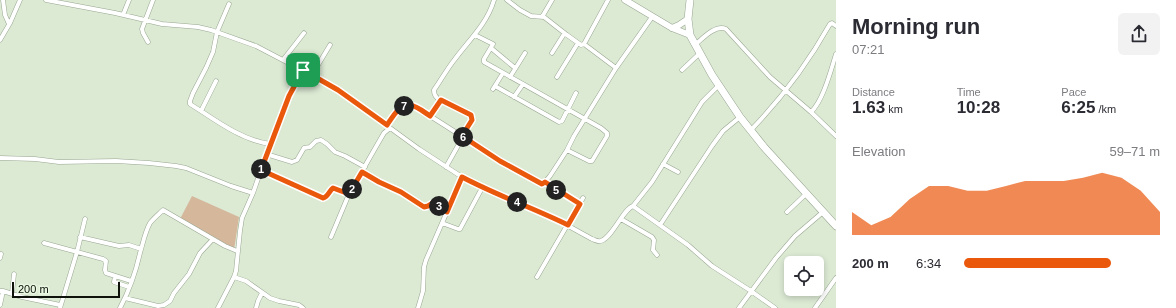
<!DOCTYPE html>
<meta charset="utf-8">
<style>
body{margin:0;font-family:Helvetica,sans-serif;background:#f2f2f3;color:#2b2b33;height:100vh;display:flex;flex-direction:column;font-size:15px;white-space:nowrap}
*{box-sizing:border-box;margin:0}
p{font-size:13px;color:#7c7c81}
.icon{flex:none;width:22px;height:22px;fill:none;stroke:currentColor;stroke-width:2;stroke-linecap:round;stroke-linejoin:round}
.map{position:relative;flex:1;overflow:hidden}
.panel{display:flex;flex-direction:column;background:#fff;width:340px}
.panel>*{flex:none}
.buttons{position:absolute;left:784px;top:256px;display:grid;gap:8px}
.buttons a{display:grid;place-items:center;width:40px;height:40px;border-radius:6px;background:#fff;box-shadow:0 2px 6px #0003;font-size:20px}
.scale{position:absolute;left:12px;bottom:10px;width:108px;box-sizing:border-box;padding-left:4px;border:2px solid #0e120b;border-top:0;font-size:11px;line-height:14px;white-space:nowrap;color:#0e120b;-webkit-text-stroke:3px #e9f7e1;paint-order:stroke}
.pin{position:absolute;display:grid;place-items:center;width:34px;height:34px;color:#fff;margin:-17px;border-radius:8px;box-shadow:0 2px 6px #0006}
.km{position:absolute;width:20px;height:20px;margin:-10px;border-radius:50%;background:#222;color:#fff;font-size:11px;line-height:20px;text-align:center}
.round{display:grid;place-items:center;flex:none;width:42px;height:42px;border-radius:6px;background:#f2f2f3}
.summary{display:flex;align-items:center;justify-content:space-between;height:68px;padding:0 16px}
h1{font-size:22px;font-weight:700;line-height:30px}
.figures{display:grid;grid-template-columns:repeat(3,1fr);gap:6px;height:68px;padding:4px 16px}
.figures div{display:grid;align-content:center}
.figures b{font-size:17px;font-weight:700}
.figures small{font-size:11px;font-weight:400}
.figures p{font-size:11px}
.chart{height:112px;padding:8px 16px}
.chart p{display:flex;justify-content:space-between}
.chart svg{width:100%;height:72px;margin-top:4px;fill:#ea580c;opacity:.7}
ul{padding:0 16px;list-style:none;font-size:13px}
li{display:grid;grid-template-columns:64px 48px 1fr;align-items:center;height:30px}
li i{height:10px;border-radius:5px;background:#ea580c}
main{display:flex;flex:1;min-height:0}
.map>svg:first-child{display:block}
</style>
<main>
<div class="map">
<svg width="836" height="308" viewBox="0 0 836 308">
<rect width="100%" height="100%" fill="#dcead4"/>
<path fill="#d5b79c" d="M 192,196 L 239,217 L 234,250 L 180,219 Z"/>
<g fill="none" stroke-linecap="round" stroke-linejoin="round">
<g stroke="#98a691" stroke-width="5">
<path id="minor" d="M 3,0 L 5,15 L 9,24
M 46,0 L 115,13 L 162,24 L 198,27 L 211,30 L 256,46 L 321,80 L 338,90 L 419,149 L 462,177 L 482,188 L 510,199 L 554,218 L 592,239 C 595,240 598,242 601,241 C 613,237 623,209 633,206 L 688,245 L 712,266 L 751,291 L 775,308
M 507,0 L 520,10 L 531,16 L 544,17 L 567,35
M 123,15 L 129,0
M 542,17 L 552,0
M 475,35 L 493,44 L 484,59 L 484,62 L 601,128 L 607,133 L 607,136 L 592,161 L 589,161 L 567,150
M 0,40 L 10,23 L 20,0
M 148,42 L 143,33 L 142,29 L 153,0
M 584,44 L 616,68
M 696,44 C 703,38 716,24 726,29 L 770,77 L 811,112 L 836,136
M 491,48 L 515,68
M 552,53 L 564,34 L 567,35 L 581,45 L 584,44 L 608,0
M 283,60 L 304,33
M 682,70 L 700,53
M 312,75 L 330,45
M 510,77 L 525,53
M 557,77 L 578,43
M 216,81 L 201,111 L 190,104 L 190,101 L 193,93 L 206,68 L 213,52 L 217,32 L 229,4
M 495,86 L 559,122 L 562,121 L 576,93
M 493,89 L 503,73
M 514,97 L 523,84
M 201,111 C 222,125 246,141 270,144
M 811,112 C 823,101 831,70 836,54
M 430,116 C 461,135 490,156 522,173 C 528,177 537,184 544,183 L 550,176 L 567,150 L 574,136 L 616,68 L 652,17
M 387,125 C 392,118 400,103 410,105 C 417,106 424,112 430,116 L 441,100
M 751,130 C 782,98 808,63 830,24 L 832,23 L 836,26
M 266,154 L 292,162 L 297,160 L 304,148 L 310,147 L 316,141 L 321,140 L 327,144 L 335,152 L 345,156 L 365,167
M 0,158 L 35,159 L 59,162 L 116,161 L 149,163 L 176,166 L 186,168 L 231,186 L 253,193
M 663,164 L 678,172
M 446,167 L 473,119 C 467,106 433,106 434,90 C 441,80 447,69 455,59 C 469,40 487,24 494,0
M 261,170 L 323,198 C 328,197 329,191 333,188 L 349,194
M 362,172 L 379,182 L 401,192 L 424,207 L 428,206 L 433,203 L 447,212
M 545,183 L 580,204
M 633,206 L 652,182 L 702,102 L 719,85
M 787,212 L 807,193
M 621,219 L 652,237 L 654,240 L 653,250 L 657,255
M 442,223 L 458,229 L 460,229 L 482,188
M 660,225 L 712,146 L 723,131 L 740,117
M 80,237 L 119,246 L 129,245 L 141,249
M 331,237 L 349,194 L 377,145 L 384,133 L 390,128
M 44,243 L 103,259 L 106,261 L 105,270 L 106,273 L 131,281
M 0,258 L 1,254
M 115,276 L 114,282 L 129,287
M 234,277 L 246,281 L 270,298 L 279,301 L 299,305 L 303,308
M 537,277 L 583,198
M 0,291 L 3,291 L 0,305
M 3,291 L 22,297 L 60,305
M 12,293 L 14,274
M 125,298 L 158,306 L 164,305 L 170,301 L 174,293 L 189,274 L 200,253 L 213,239
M 60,308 L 77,252 L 85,219
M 120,308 C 129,291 136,271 140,253 C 143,243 145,232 150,223 C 154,218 159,214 163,210 L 225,246 L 237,251
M 218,308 L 234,277 L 236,271 L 240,231 L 242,218 L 253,193 L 261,170 L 282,113 L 289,96 L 303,70
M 256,308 L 258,301 L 262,293
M 418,308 L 423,291 L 424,267 L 426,260 L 462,177
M 739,308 L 776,258 L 795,236 L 823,212
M 815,308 L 836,278"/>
</g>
<g stroke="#98a691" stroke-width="7">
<path id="secondary" d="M 625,0 L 672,28 L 690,35
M 672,28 L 679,25 L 688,19"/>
</g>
<g stroke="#98a691" stroke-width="8">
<path id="trunk" d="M 690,0 L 688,19 L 690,35 L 712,75 L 740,117 L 764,147 L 836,226"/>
</g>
<use href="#minor" stroke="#fff" stroke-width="4"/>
<use href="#secondary" stroke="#fff" stroke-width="6"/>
<use href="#trunk" stroke="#fff" stroke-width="7"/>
</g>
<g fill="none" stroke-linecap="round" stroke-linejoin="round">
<g stroke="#fff" stroke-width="8">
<path id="route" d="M 303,70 L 338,90 L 387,125 C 392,118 400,103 410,105 C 417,106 424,112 430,116 L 441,100 L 471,115 L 472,120 L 462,136 L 500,161 L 542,184 L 545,182 L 580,204 L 568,225 C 533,208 496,195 462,177 L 447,212 L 433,203 L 428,206 L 424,207 L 401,192 L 379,182 L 362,172 L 349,194 L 333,188 C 329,191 328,197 323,198 L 261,170 L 289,96 Z"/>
</g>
<use href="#route" stroke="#ea580c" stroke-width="5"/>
</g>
</svg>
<div class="buttons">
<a><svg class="icon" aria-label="locate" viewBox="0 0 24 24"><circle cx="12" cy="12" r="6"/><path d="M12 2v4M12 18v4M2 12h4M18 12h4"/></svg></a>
</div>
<div class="scale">200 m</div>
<div class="pin" style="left:303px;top:70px;background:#1e9e55"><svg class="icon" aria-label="arrive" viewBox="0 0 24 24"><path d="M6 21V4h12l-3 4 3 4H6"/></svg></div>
<b class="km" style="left:261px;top:169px">1</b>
<b class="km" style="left:352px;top:189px">2</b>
<b class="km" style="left:439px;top:206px">3</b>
<b class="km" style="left:517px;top:202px">4</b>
<b class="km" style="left:556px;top:190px">5</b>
<b class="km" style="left:463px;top:137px">6</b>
<b class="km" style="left:404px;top:106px">7</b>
</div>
<section class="panel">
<div class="summary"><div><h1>Morning run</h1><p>07:21</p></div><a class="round"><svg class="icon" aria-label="share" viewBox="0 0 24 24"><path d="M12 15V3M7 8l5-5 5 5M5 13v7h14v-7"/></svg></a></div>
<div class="figures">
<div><p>Distance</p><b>1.63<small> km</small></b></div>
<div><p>Time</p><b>10:28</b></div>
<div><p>Pace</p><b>6:25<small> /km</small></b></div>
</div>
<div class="chart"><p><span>Elevation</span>59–71 m</p>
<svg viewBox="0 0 160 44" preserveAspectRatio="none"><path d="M0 44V30L10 38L20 33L30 22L40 14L50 14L60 17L70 17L80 14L90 11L100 11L110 11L120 9L130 6L140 9L150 17L160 30V44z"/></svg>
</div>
<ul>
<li><b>200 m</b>6:34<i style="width:75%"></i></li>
</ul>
</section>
</main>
